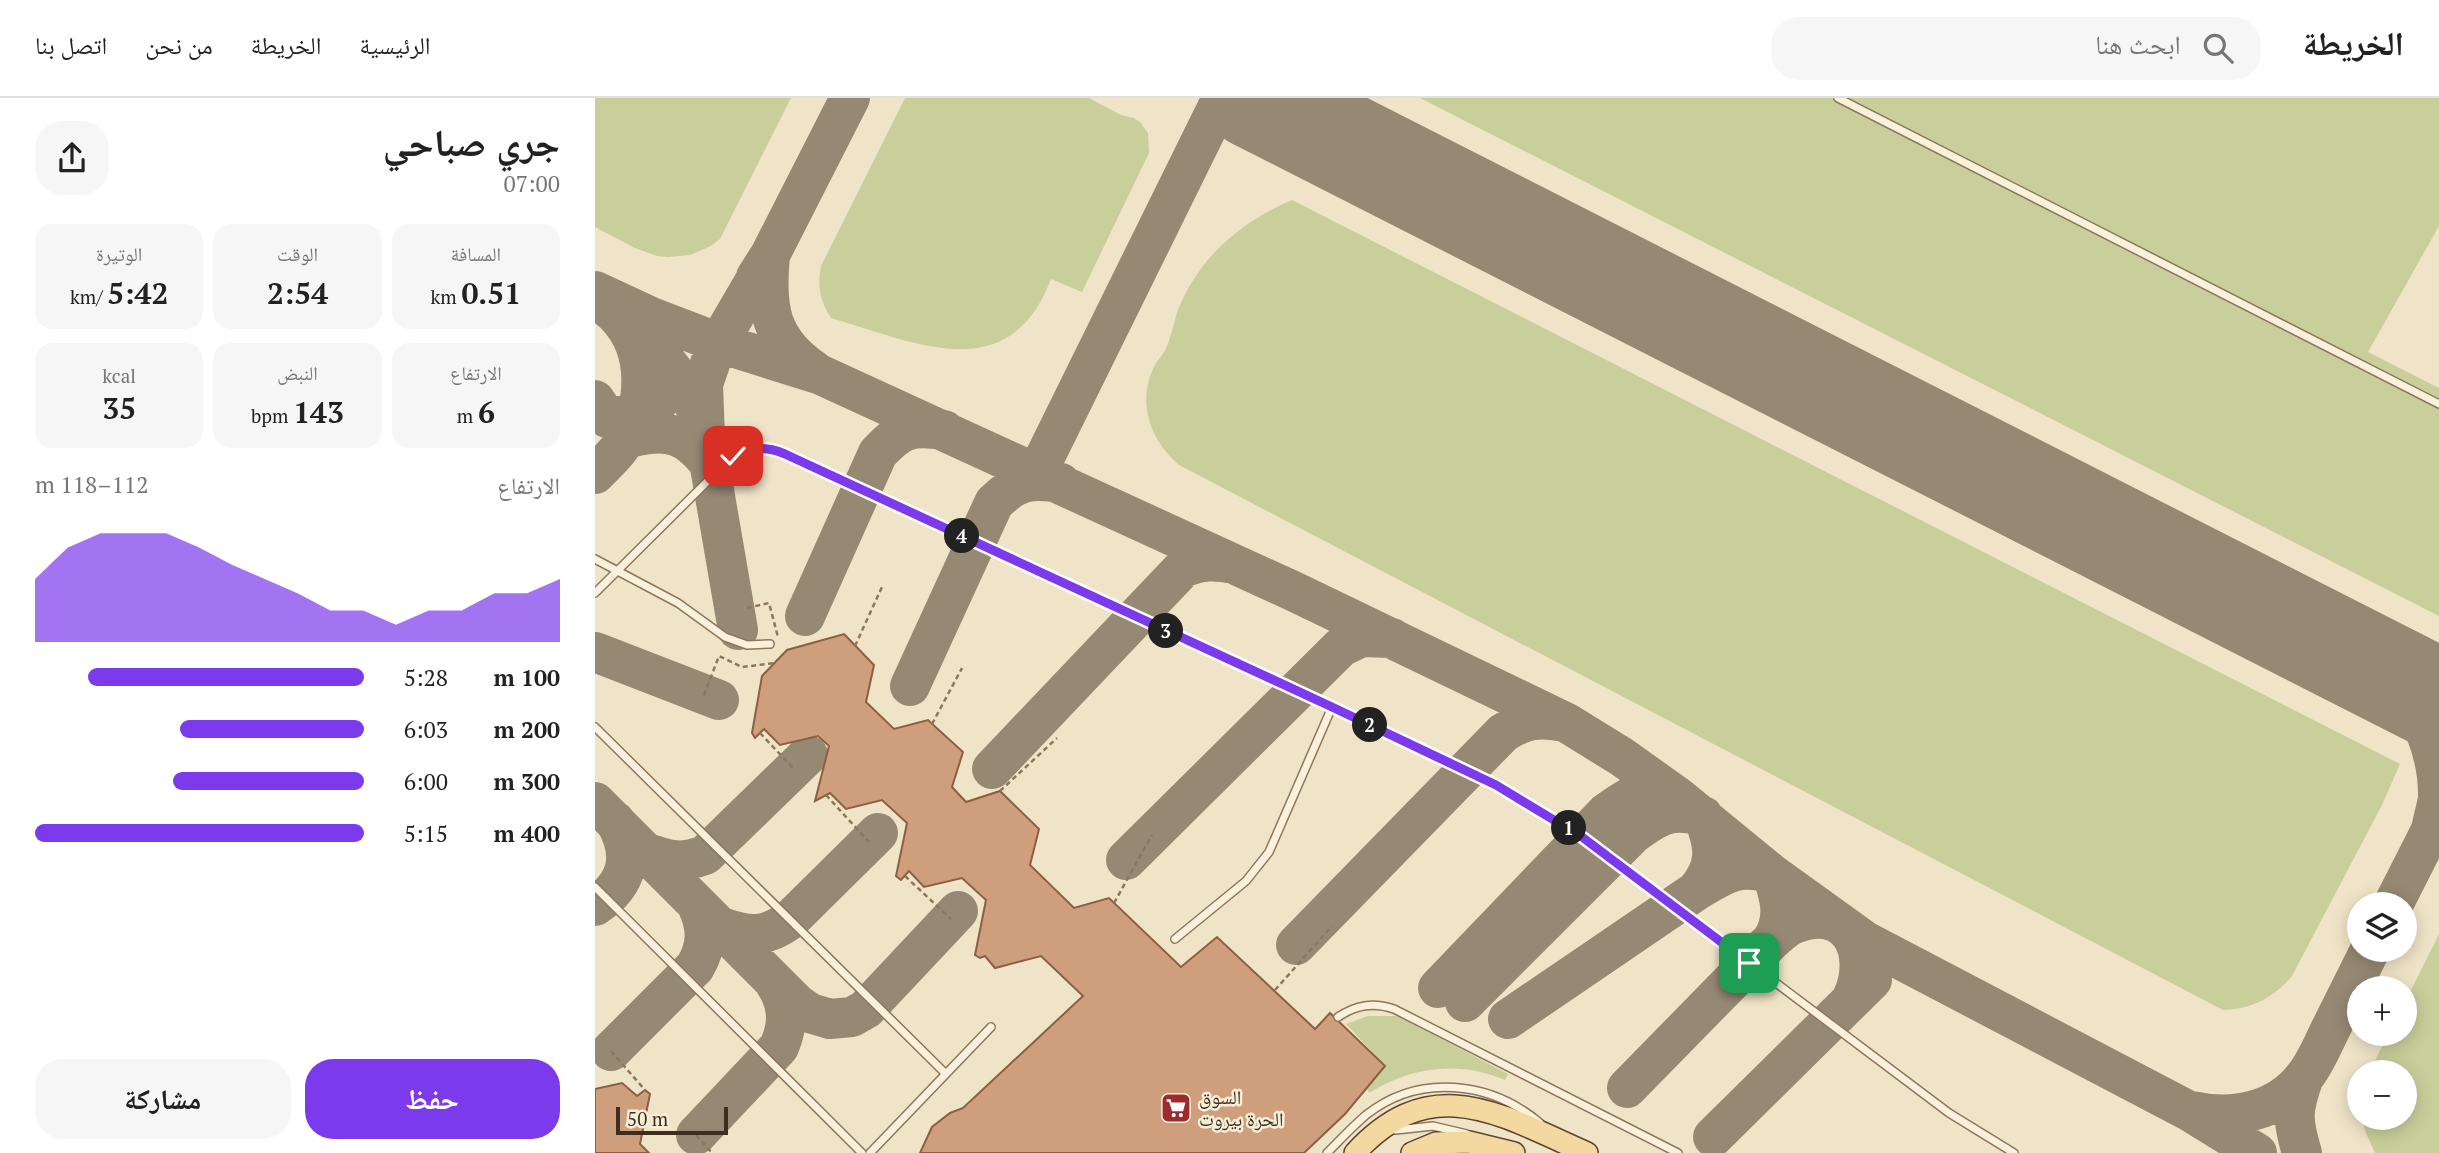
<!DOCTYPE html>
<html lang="ar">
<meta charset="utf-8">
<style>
body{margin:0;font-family:"PT Serif","Noto Naskh Arabic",serif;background:#f6f6f6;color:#222;direction:rtl;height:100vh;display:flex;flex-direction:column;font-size:26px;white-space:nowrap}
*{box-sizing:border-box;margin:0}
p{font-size:23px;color:#767676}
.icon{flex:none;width:38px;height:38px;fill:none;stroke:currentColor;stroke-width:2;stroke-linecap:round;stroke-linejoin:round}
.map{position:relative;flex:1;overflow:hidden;direction:ltr}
.panel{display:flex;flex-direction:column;background:#fff;width:595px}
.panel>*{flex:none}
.buttons{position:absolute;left:1752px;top:794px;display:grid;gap:14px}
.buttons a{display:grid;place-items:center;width:70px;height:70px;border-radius:50%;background:#fff;box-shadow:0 4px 18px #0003;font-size:35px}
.scale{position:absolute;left:21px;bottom:18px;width:112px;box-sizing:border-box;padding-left:7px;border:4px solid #3d2e20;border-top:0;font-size:19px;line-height:24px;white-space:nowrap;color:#3d2e20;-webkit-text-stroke:5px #f7eed8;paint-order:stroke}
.pin{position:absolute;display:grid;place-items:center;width:60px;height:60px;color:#fff;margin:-30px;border-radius:14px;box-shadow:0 4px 10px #0006}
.km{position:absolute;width:35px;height:35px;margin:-18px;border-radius:50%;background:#222;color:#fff;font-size:19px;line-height:35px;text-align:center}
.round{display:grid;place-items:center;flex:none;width:74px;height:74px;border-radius:28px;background:#f6f6f6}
.overview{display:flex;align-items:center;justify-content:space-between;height:119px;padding:0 35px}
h1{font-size:38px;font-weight:800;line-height:52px}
.figures{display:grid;grid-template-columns:repeat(3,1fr);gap:10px;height:119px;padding:7px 35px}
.figures div{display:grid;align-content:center;border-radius:18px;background:#f6f6f6;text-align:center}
.figures b{font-size:30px;font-weight:800}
.figures small{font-size:19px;font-weight:400}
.figures p{font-size:19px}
.chart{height:196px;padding:14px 35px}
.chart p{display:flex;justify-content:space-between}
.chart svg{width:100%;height:126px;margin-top:7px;fill:#7c3aed;opacity:.7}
.button{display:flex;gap:14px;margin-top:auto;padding:14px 35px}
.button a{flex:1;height:80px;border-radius:28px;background:#7c3aed;color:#fff;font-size:28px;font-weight:800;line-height:80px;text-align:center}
.button a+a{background:#f6f6f6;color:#222}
ul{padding:0 35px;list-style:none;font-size:23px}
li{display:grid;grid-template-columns:112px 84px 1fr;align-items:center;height:52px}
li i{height:18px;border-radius:9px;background:#7c3aed}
header{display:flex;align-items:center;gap:42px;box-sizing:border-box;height:98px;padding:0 35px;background:#fff;border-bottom:2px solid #e0e0e0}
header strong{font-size:33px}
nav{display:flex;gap:38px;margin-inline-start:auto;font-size:24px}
.search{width:490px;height:63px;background:#f6f6f6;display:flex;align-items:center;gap:18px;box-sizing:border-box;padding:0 24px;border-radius:28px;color:#767676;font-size:26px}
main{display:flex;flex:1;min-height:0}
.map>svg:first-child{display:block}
</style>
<header>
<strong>الخريطة</strong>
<div class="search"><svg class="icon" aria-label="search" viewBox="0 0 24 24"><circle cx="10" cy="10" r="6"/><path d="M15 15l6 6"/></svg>ابحث هنا</div>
<nav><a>الرئيسية</a><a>الخريطة</a><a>من نحن</a><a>اتصل بنا</a></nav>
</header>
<main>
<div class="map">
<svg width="1844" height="1055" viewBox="0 0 1844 1055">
<rect width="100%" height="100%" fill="#f0e4c8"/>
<path fill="#c9cf9b" d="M 0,0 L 196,0 L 125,141 L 116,148 L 95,157 L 73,159 L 62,158 L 40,150 L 0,129 Z
M 310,0 L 494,0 L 526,17 L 539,20 L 545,24 L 553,35 L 554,55 L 487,194 L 456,181 C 414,292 319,244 236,220 C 225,203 222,188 226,168 Z
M 825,0 L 1844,0 L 1844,128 L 1773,254 L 1844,290 L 1844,518 Z
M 697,102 L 1805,666 L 1787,707 L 1697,878 C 1678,900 1657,911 1628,912 L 584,367 C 556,343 542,306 558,271 C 562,262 569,256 572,248 C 577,236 579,223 583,212 C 604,159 646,124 697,102 Z
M 1844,836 L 1844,1055 L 1780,1055 L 1770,1033 L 1767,1020 L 1810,1020 L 1810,975 L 1774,975 L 1793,936 L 1810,936 L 1810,904 Z
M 773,918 L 803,918 L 913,976 L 910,982 C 863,962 816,969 774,995 L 772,991 L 790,968 L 751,926 Z"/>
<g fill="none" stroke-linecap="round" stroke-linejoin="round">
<path stroke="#968974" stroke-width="40" d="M 175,157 C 170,209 174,242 220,273
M 161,179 L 175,157 L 255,0
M 0,193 L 56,219 L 124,245 L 226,277 L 698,493 L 972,625 L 1027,659 L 1083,699 L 1177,776 L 1270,843 L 1594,1013 L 1662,1055
M 38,226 C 65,256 96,288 107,327
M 0,302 L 12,320 L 43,315 L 63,305
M 38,339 C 75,330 92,337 116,367
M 442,375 L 627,0
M 0,376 C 9,367 19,358 26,348 C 52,310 56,253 21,217 C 15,211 7,206 0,200
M 210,518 L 283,355 C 306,331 315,327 349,332
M 143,532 L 110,340 L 108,286 L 120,251 L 175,157
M 0,554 L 124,602
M 1762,560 C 1771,565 1781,571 1789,577 C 1825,603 1844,657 1843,701 C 1841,711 1838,722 1836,732
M 315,588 L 399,405 C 421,383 435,380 466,385
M 397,671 L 588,470 C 606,462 620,462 639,466
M 0,704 L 202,906 L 215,915 L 235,921 L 257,919 L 271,911 L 363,813
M 50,754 C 75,763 85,766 110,757 L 213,657
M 531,762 L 746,549 L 767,539 L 797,540
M 1798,807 L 1836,732 L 1844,723
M 0,808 C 33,786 40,758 20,723
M 126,829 C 155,839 170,840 195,822 L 283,735
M 701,847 L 908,635 C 929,621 944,619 969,624
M 843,890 L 1011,715 C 1040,694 1048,690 1083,699
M 870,904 L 1038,736 C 1064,717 1075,710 1108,718 C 1120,748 1123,767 1101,793
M 913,921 L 1101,793 C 1129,776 1143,765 1177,776 C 1185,800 1191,819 1177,842
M 16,953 L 100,869 C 113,847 112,829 102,807
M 1032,990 L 1177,842 C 1184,836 1191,829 1199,826 C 1254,804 1278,855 1257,900
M 1597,1013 C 1638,1022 1683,1014 1710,978 C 1721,964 1728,946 1736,930 C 1749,904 1762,878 1775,852
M 101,1037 L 184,949 C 194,926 194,906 179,884
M 1118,1039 L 1277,882
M 1707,1055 C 1697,1022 1697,1012 1709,979"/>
<path stroke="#968974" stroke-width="102" d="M 660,0 L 1844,602"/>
</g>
<path fill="#cf9f7d" stroke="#8d5f41" stroke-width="2" d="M 249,536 L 279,567 L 271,604 L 299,631 L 333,622 L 368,654 L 357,689 L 371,704 L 405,693 L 444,731 L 435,767 L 479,810 L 514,800 L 586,869 L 622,839 L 720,931 L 735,915 L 790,968 L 750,1016 L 709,1055 L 325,1055 L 337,1029 L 355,1015 L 368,1010 L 488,898 L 446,858 L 400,870 L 390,858 L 385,860 L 380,857 L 391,802 L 367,780 L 329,789 L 314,773 L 306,782 L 301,778 L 312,725 L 287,702 L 251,711 L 235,695 L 220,703 L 234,648 L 223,638 L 185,647 L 169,631 L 160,640 L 157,635 L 167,578 L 192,552 Z
M 27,985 L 42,998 L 50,992 L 55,996 L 45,1046 L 54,1055 L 0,1055 L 0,991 Z"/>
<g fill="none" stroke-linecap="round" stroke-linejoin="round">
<g stroke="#8d765c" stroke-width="10">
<path id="lane" d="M 1243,0 L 1844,306
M 0,461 L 83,505 L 130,539 L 152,547 L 175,546
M 0,495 L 138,358 C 156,349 170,349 190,356 L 841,658 L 930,704 L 987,739 L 1354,1015 L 1419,1055
M 0,629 L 351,976
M 0,789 L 267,1055
M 580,841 L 651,783 L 674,754 L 737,609
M 743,919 C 761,907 778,904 799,911 L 1083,1055
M 801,1032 L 838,1028 L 872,1036
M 275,1055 L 396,929
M 732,1055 C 745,1042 757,1029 771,1017 C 824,975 895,983 945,1025"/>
</g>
<g stroke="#5b4430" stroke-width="24">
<path id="primary" d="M 760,1055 C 837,971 905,1017 992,1055
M 817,1055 L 841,1045 L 874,1044 L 919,1055"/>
</g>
<path stroke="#8d765c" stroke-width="2.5" stroke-dasharray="5 3.5" stroke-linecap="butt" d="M 152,510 L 174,505 L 183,539
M 260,548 L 287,489
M 109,597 L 124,558 L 147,569 L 180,565
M 337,626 L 367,570
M 165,635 L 199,671
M 405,693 L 462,640
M 231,697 L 274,744
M 310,778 L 356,821
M 519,805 L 557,737
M 680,892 L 737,828
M 16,953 L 50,992
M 101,1037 L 117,1055"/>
<use href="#lane" stroke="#faf1dc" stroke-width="7"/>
<use href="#primary" stroke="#f3d9a0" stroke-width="21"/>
</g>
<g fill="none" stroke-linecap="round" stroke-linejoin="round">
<g stroke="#fff" stroke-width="14">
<path id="route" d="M 138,358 C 156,349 171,348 190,356 L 737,609 L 901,687 L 987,739 L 1154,865"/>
</g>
<use href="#route" stroke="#7c3aed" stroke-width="9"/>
</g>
<defs>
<g id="supermarket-square" transform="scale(1.575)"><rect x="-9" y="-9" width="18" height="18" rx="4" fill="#9e2a2b" stroke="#f7eed8"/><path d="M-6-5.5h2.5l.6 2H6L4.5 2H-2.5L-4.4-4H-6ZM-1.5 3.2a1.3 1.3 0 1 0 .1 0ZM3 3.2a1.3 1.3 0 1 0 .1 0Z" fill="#fff"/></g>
</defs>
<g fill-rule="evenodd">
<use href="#supermarket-square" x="581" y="1010"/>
</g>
<g text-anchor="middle" stroke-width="5" stroke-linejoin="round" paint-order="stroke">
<g font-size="19" fill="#3d2e20" stroke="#f7eed8" text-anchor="start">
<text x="604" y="1006">السوق<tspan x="604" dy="22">الحرة بيروت</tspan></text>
</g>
</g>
</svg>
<div class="buttons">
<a><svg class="icon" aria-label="layers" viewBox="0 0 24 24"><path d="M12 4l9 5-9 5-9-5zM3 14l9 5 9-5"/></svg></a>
<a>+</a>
<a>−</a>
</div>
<div class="scale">50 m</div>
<div class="pin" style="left:1154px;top:865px;background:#1e9e55"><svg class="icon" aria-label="arrive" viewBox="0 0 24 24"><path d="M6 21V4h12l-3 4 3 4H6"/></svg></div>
<div class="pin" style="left:138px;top:358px;background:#d93025"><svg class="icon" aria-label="check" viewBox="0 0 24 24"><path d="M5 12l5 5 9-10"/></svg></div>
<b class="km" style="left:974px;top:730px">1</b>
<b class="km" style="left:775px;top:627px">2</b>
<b class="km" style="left:571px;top:533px">3</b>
<b class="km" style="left:367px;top:438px">4</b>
</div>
<section class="panel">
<div class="overview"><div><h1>جري صباحي</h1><p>07:00</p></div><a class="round"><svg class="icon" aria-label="share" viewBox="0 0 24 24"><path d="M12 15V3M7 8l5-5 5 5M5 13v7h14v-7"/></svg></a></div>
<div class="figures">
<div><p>المسافة</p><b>0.51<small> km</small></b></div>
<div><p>الوقت</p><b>2:54</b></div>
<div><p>الوتيرة</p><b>5:42<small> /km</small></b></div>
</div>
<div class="figures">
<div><p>الارتفاع</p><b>6<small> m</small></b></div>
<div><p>النبض</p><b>143<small> bpm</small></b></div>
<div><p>kcal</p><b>35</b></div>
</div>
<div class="chart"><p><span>الارتفاع</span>112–118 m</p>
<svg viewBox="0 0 160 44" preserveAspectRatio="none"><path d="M0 44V22L10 11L20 6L30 6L40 6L50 11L60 17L70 22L80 27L90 33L100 33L110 38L120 33L130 33L140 27L150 27L160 22V44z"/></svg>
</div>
<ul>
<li><b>100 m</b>5:28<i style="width:84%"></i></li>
<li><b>200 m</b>6:03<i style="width:56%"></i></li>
<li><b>300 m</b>6:00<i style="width:58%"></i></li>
<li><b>400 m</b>5:15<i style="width:100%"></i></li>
</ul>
<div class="button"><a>حفظ</a><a>مشاركة</a></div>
</section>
</main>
